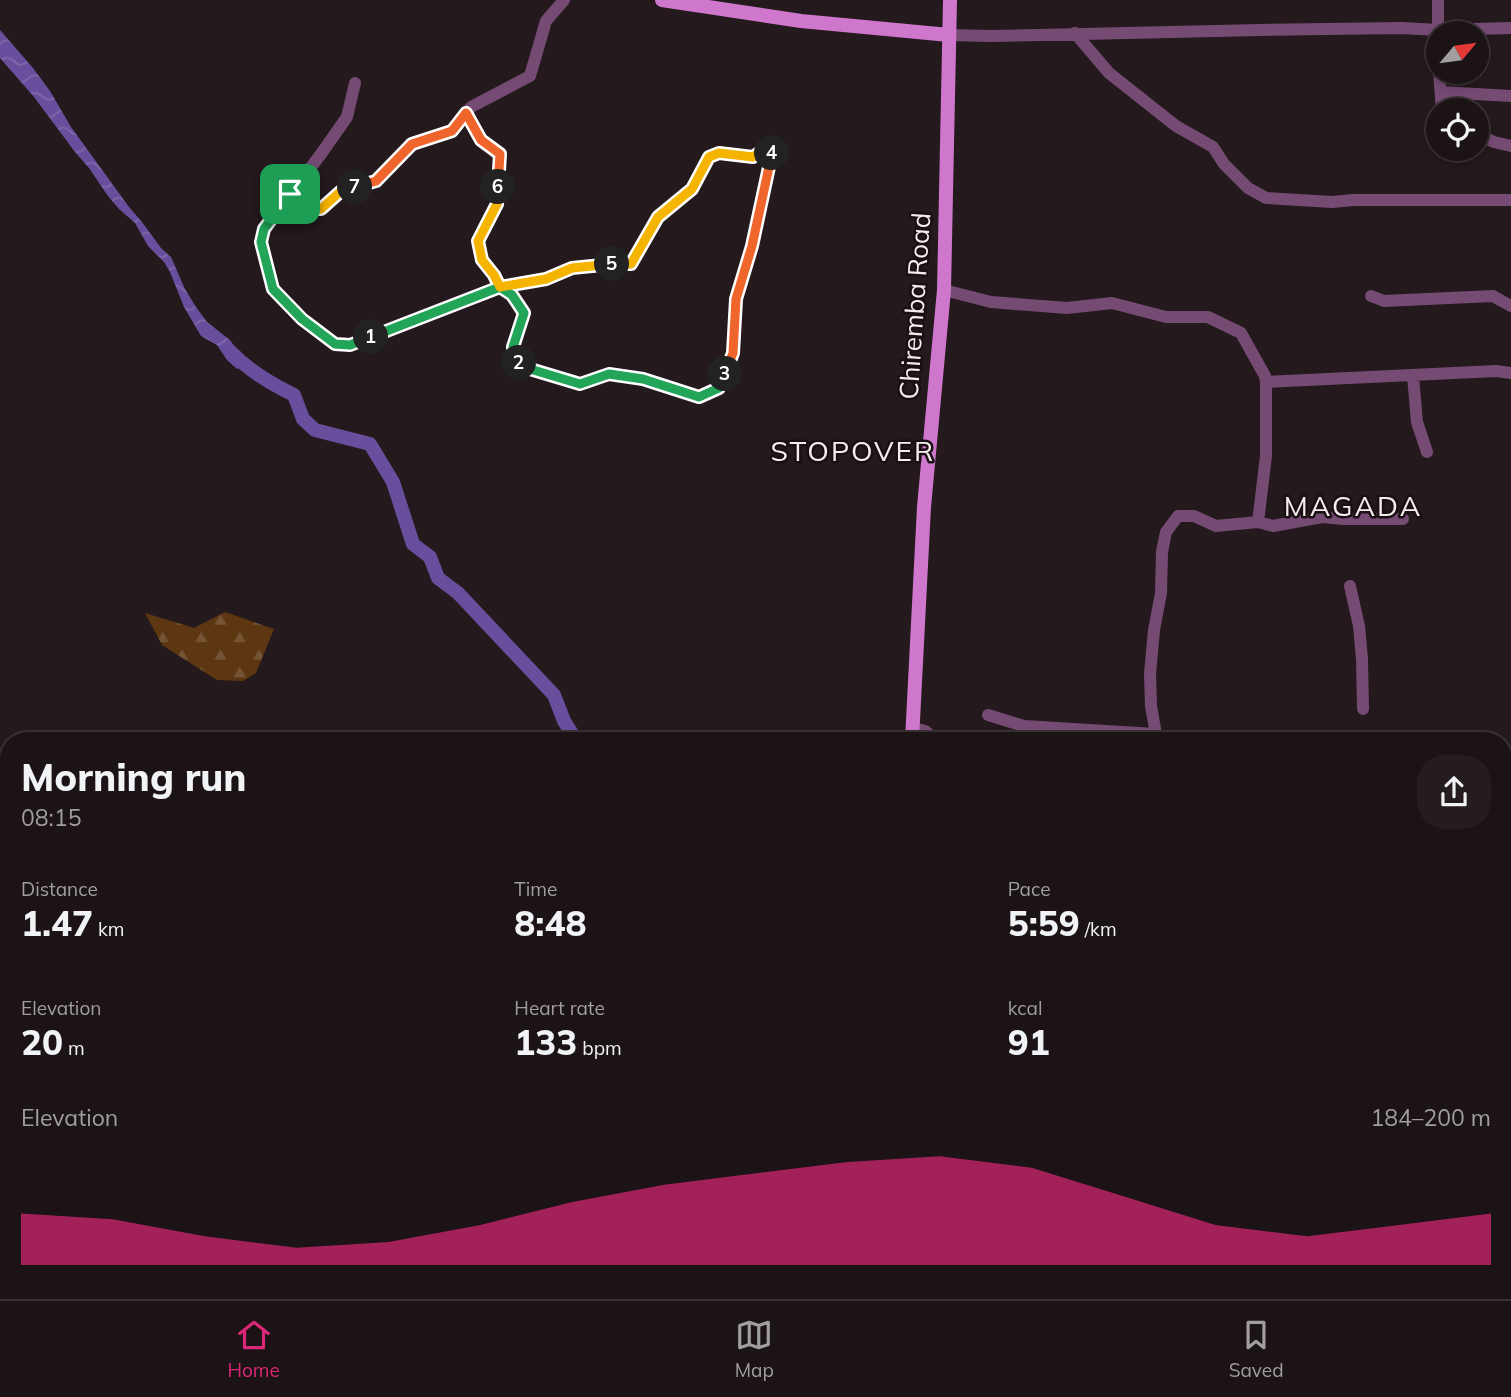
<!DOCTYPE html>
<meta charset="utf-8">
<style>
body{margin:0;font-family:Mulish,sans-serif;background:#241c1e;color:#f1f3f6;height:100vh;display:flex;flex-direction:column;font-size:26px;white-space:nowrap}
*{box-sizing:border-box;margin:0}
p{font-size:23px;color:#a09ea0}
.icon{flex:none;width:38px;height:38px;fill:none;stroke:currentColor;stroke-width:2;stroke-linecap:round;stroke-linejoin:round}
.map{position:relative;flex:1;overflow:hidden}
.drawer{position:absolute;left:0px;top:732px;width:1512px;height:569px;display:flex;flex-direction:column;background:#1b1315;border-radius:28px 28px 0 0;box-shadow:0 4px 10px #0003,0 0 0 2px #393234}
.drawer>*{flex:none}
.needle{width:46px;rotate:61deg}
.fabs{position:absolute;left:1426px;top:21px;display:grid;gap:14px}
.fabs a{display:grid;place-items:center;width:63px;height:63px;border-radius:50%;background:#1b1315;box-shadow:0 4px 10px #0003,0 0 0 2px #393234;font-size:35px}
.pin{position:absolute;display:grid;place-items:center;width:60px;height:60px;color:#fff;margin:-30px;border-radius:14px;box-shadow:0 4px 10px #0006}
.km{position:absolute;width:35px;height:35px;margin:-18px;border-radius:50%;background:#222;color:#fff;font-size:19px;line-height:35px;text-align:center}
.round{display:grid;place-items:center;flex:none;width:74px;height:74px;border-radius:28px;background:#241c1e}
.overview{display:flex;align-items:center;justify-content:space-between;height:119px;padding:0 21px}
h1{font-size:38px;font-weight:800;line-height:52px}
.stats{display:grid;grid-template-columns:repeat(3,1fr);gap:10px;height:119px;padding:7px 21px}
.stats div{display:grid;align-content:center}
.stats b{font-size:35px;font-weight:800}
.stats small{font-size:19px;font-weight:400}
.stats p{font-size:19px}
.chart{height:196px;padding:14px 21px}
.chart p{display:flex;justify-content:space-between}
.chart svg{width:100%;height:126px;margin-top:7px;fill:#db2777;opacity:.7}
.tab-bar{display:flex;justify-content:space-around;align-items:center;height:98px;border-top:2px solid #393234;background:#1b1315;font-size:19px;color:#a09ea0}
.tab-bar a{display:grid;justify-items:center;gap:4px}
.tab-bar .current{color:#db2777}
.map>svg:first-child{display:block}
</style>
<div class="map">
<svg width="1511" height="1299" viewBox="0 0 1511 1299">
<defs>
<pattern id="forest-firs" width="22" height="20" patternUnits="userSpaceOnUse" patternTransform="scale(1.75)"><rect width="22" height="20" fill="#5c3711"/><path d="M5 1l3.5 6h-7zM16 11l3.5 6h-7z" fill="#745434"/></pattern>
<pattern id="water-waves" width="16" height="10" patternUnits="userSpaceOnUse" patternTransform="scale(1.75)"><rect width="16" height="10" fill="#684f9d"/><path d="M0 5q4-4 8 0t8 0" fill="none" stroke="#7e69ab"/></pattern>
</defs>
<rect width="100%" height="100%" fill="#24191c"/>
<path fill="url(#forest-firs)" d="M 225,612 L 274,629 L 256,673 L 243,681 L 217,680 L 162,645 L 145,613 L 194,628 Z
M 117,731 L 131,740 L 16,740 L 27,734 Z
M 9,744 L 9,1054 L 0,1064 L 0,749 Z"/>
<path fill="url(#water-waves)" d="M 0,30 L 33,68 L 50,91 L 71,127 L 129,207 L 142,222 L 161,248 L 171,257 L 185,289 L 196,307 L 207,322 L 230,340 L 246,363 L 237,369 L 227,360 L 217,345 L 201,336 L 184,307 L 170,272 L 164,262 L 148,246 L 135,223 L 119,209 L 108,196 L 89,168 L 75,152 L 34,97 L 0,58 Z"/>
<g fill="none" stroke-linecap="round" stroke-linejoin="round">
<path stroke="#684f9d" stroke-width="14" d="M 231,352 C 249,371 271,384 294,395 L 303,419 L 315,430 L 370,444 L 393,482 L 413,544 L 430,557 L 438,578 L 458,593 L 554,695 L 564,721 L 576,740
M 1503,972 L 1511,972"/>
<path stroke="#754b74" stroke-width="12" d="M 1438,0 L 1438,67
M 1075,33 L 1109,73 L 1176,126 L 1213,147 L 1224,164 L 1248,188 L 1266,198 L 1332,202 L 1353,200 L 1511,200
M 949,35 L 990,36 L 1260,30 L 1402,28 L 1438,30 L 1511,28
M 1439,72 L 1442,110
M 355,83 L 347,117 L 321,154 L 264,229 L 261,242 L 273,289 L 302,319 L 335,344 L 350,345 L 500,287 L 512,295 L 524,313 L 513,347 L 520,366 L 580,384 L 609,374 L 643,379 L 699,397 L 719,388 L 733,353 L 736,299 L 752,246 L 773,148 L 766,148 L 753,157 L 719,153 L 709,157 L 692,189 L 658,217 L 631,264 L 572,268 L 546,279 L 500,287 L 494,275 L 482,260 L 478,241 L 497,204 L 500,154 L 481,140 L 466,113
M 1441,92 L 1511,96
M 1477,134 L 1494,142 L 1511,146
M 291,194 L 313,209 L 321,209 L 340,192 L 376,181 L 412,143 L 452,131 L 471,107 L 530,76 L 546,21 L 564,0
M 944,290 L 991,302 L 1067,308 L 1112,303 L 1166,317 L 1208,317 L 1241,333 L 1265,376 L 1266,382 L 1266,456 L 1258,522
M 1371,296 L 1384,301 L 1493,296 L 1511,306
M 1413,376 L 1417,422 L 1427,452
M 1266,382 L 1496,371 L 1511,373
M 1350,586 L 1359,626 L 1362,659 L 1363,709
M 988,715 L 1024,726 L 1155,734
M 914,728 L 925,731 L 936,740
M 1157,740 L 1151,706 L 1150,674 L 1154,630 L 1161,593 L 1162,552 L 1166,532 L 1178,516 L 1194,516 L 1216,526 L 1258,522 L 1273,526 L 1322,517 L 1344,519 L 1403,519
M 1503,823 L 1511,823
M 0,866 L 9,864
M 717,1292 L 721,1299"/>
<path stroke="#cf77cd" stroke-width="14" d="M 662,0 L 801,21 L 949,35
M 912,740 L 924,507 L 944,290 L 950,0
M 0,1087 L 9,1073"/>
</g>
<g fill="none" stroke-linecap="round" stroke-linejoin="round">
<g stroke="#fff" stroke-width="14">
<path id="split-1" d="M 290,194 L 264,229 L 261,242 L 273,289 L 302,319 L 335,344 L 350,345 L 371,337"/>
</g>
<g stroke="#fff" stroke-width="14">
<path id="split-2" d="M 371,337 L 500,287 L 512,295 L 524,313 L 513,347 L 519,363"/>
</g>
<g stroke="#fff" stroke-width="14">
<path id="split-3" d="M 519,363 L 520,366 L 580,384 L 609,374 L 643,379 L 699,397 L 719,388 L 725,374"/>
</g>
<g stroke="#fff" stroke-width="14">
<path id="split-4" d="M 725,374 L 733,353 L 736,299 L 752,246 L 772,153"/>
</g>
<g stroke="#fff" stroke-width="14">
<path id="split-5" d="M 612,264 L 631,264 L 658,217 L 692,189 L 709,157 L 719,153 L 753,157 L 766,148 L 774,148 L 772,153"/>
</g>
<g stroke="#fff" stroke-width="14">
<path id="split-6" d="M 498,187 L 497,204 L 478,241 L 482,260 L 494,275 L 500,287 L 546,279 L 572,268 L 612,264"/>
</g>
<g stroke="#fff" stroke-width="14">
<path id="split-7" d="M 355,187 L 376,181 L 412,144 L 452,131 L 466,113 L 481,140 L 500,154 L 498,187"/>
</g>
<g stroke="#fff" stroke-width="14">
<path id="split-8" d="M 290,194 L 313,209 L 321,209 L 340,192 L 355,187"/>
</g>
<use href="#split-1" stroke="#22a559" stroke-width="9"/>
<use href="#split-2" stroke="#22a559" stroke-width="9"/>
<use href="#split-3" stroke="#22a559" stroke-width="9"/>
<use href="#split-4" stroke="#f0652b" stroke-width="9"/>
<use href="#split-5" stroke="#f5b400" stroke-width="9"/>
<use href="#split-6" stroke="#f5b400" stroke-width="9"/>
<use href="#split-7" stroke="#f0652b" stroke-width="9"/>
<use href="#split-8" stroke="#f5b400" stroke-width="9"/>
</g>
<g text-anchor="middle" stroke-width="5" stroke-linejoin="round" paint-order="stroke">
<g font-size="26" fill="#f5edef" stroke="#1a1013">
<text transform="translate(915 306) rotate(-86)" y="9">Chiremba Road</text>
</g>
<g font-size="28" letter-spacing="2" fill="#f5edef" stroke="#1a1013">
<text x="853" y="461">STOPOVER</text>
<text x="1353" y="516">MAGADA</text>
</g>
</g>
</svg>
<div class="fabs">
<a><svg class="needle" viewBox="-14 -14 28 28"><path d="M0-13l5 13h-10z" fill="#e53935"/><path d="M0 13l5-13h-10z" fill="#a09ea0"/></svg></a>
<a><svg class="icon" aria-label="locate" viewBox="0 0 24 24"><circle cx="12" cy="12" r="6"/><path d="M12 2v4M12 18v4M2 12h4M18 12h4"/></svg></a>
</div>
<div class="pin" style="left:290px;top:194px;background:#1e9e55"><svg class="icon" aria-label="arrive" viewBox="0 0 24 24"><path d="M6 21V4h12l-3 4 3 4H6"/></svg></div>
<b class="km" style="left:371px;top:337px">1</b>
<b class="km" style="left:519px;top:363px">2</b>
<b class="km" style="left:725px;top:374px">3</b>
<b class="km" style="left:772px;top:153px">4</b>
<b class="km" style="left:612px;top:264px">5</b>
<b class="km" style="left:498px;top:187px">6</b>
<b class="km" style="left:355px;top:187px">7</b>
<section class="drawer">
<div class="overview"><div><h1>Morning run</h1><p>08:15</p></div><a class="round"><svg class="icon" aria-label="share" viewBox="0 0 24 24"><path d="M12 15V3M7 8l5-5 5 5M5 13v7h14v-7"/></svg></a></div>
<div class="stats">
<div><p>Distance</p><b>1.47<small> km</small></b></div>
<div><p>Time</p><b>8:48</b></div>
<div><p>Pace</p><b>5:59<small> /km</small></b></div>
</div>
<div class="stats">
<div><p>Elevation</p><b>20<small> m</small></b></div>
<div><p>Heart rate</p><b>133<small> bpm</small></b></div>
<div><p>kcal</p><b>91</b></div>
</div>
<div class="chart"><p><span>Elevation</span>184–200 m</p>
<svg viewBox="0 0 160 44" preserveAspectRatio="none"><path d="M0 44V26L10 28L20 34L30 38L40 36L50 30L60 22L70 16L80 12L90 8L100 6L110 10L120 20L130 30L140 34L150 30L160 26V44z"/></svg>
</div>
</section>
</div>
<nav class="tab-bar">
<a class="current"><svg class="icon" aria-label="home" viewBox="0 0 24 24"><path d="M3 11l9-7 9 7M6 9v11h12V9"/></svg>Home</a>
<a><svg class="icon" aria-label="map" viewBox="0 0 24 24"><path d="M3 6l6-2 6 2 6-2v14l-6 2-6-2-6 2zM9 4v14M15 6v14"/></svg>Map</a>
<a><svg class="icon" aria-label="saved" viewBox="0 0 24 24"><path d="M7 4h10v16l-5-4-5 4z"/></svg>Saved</a>
</nav>
